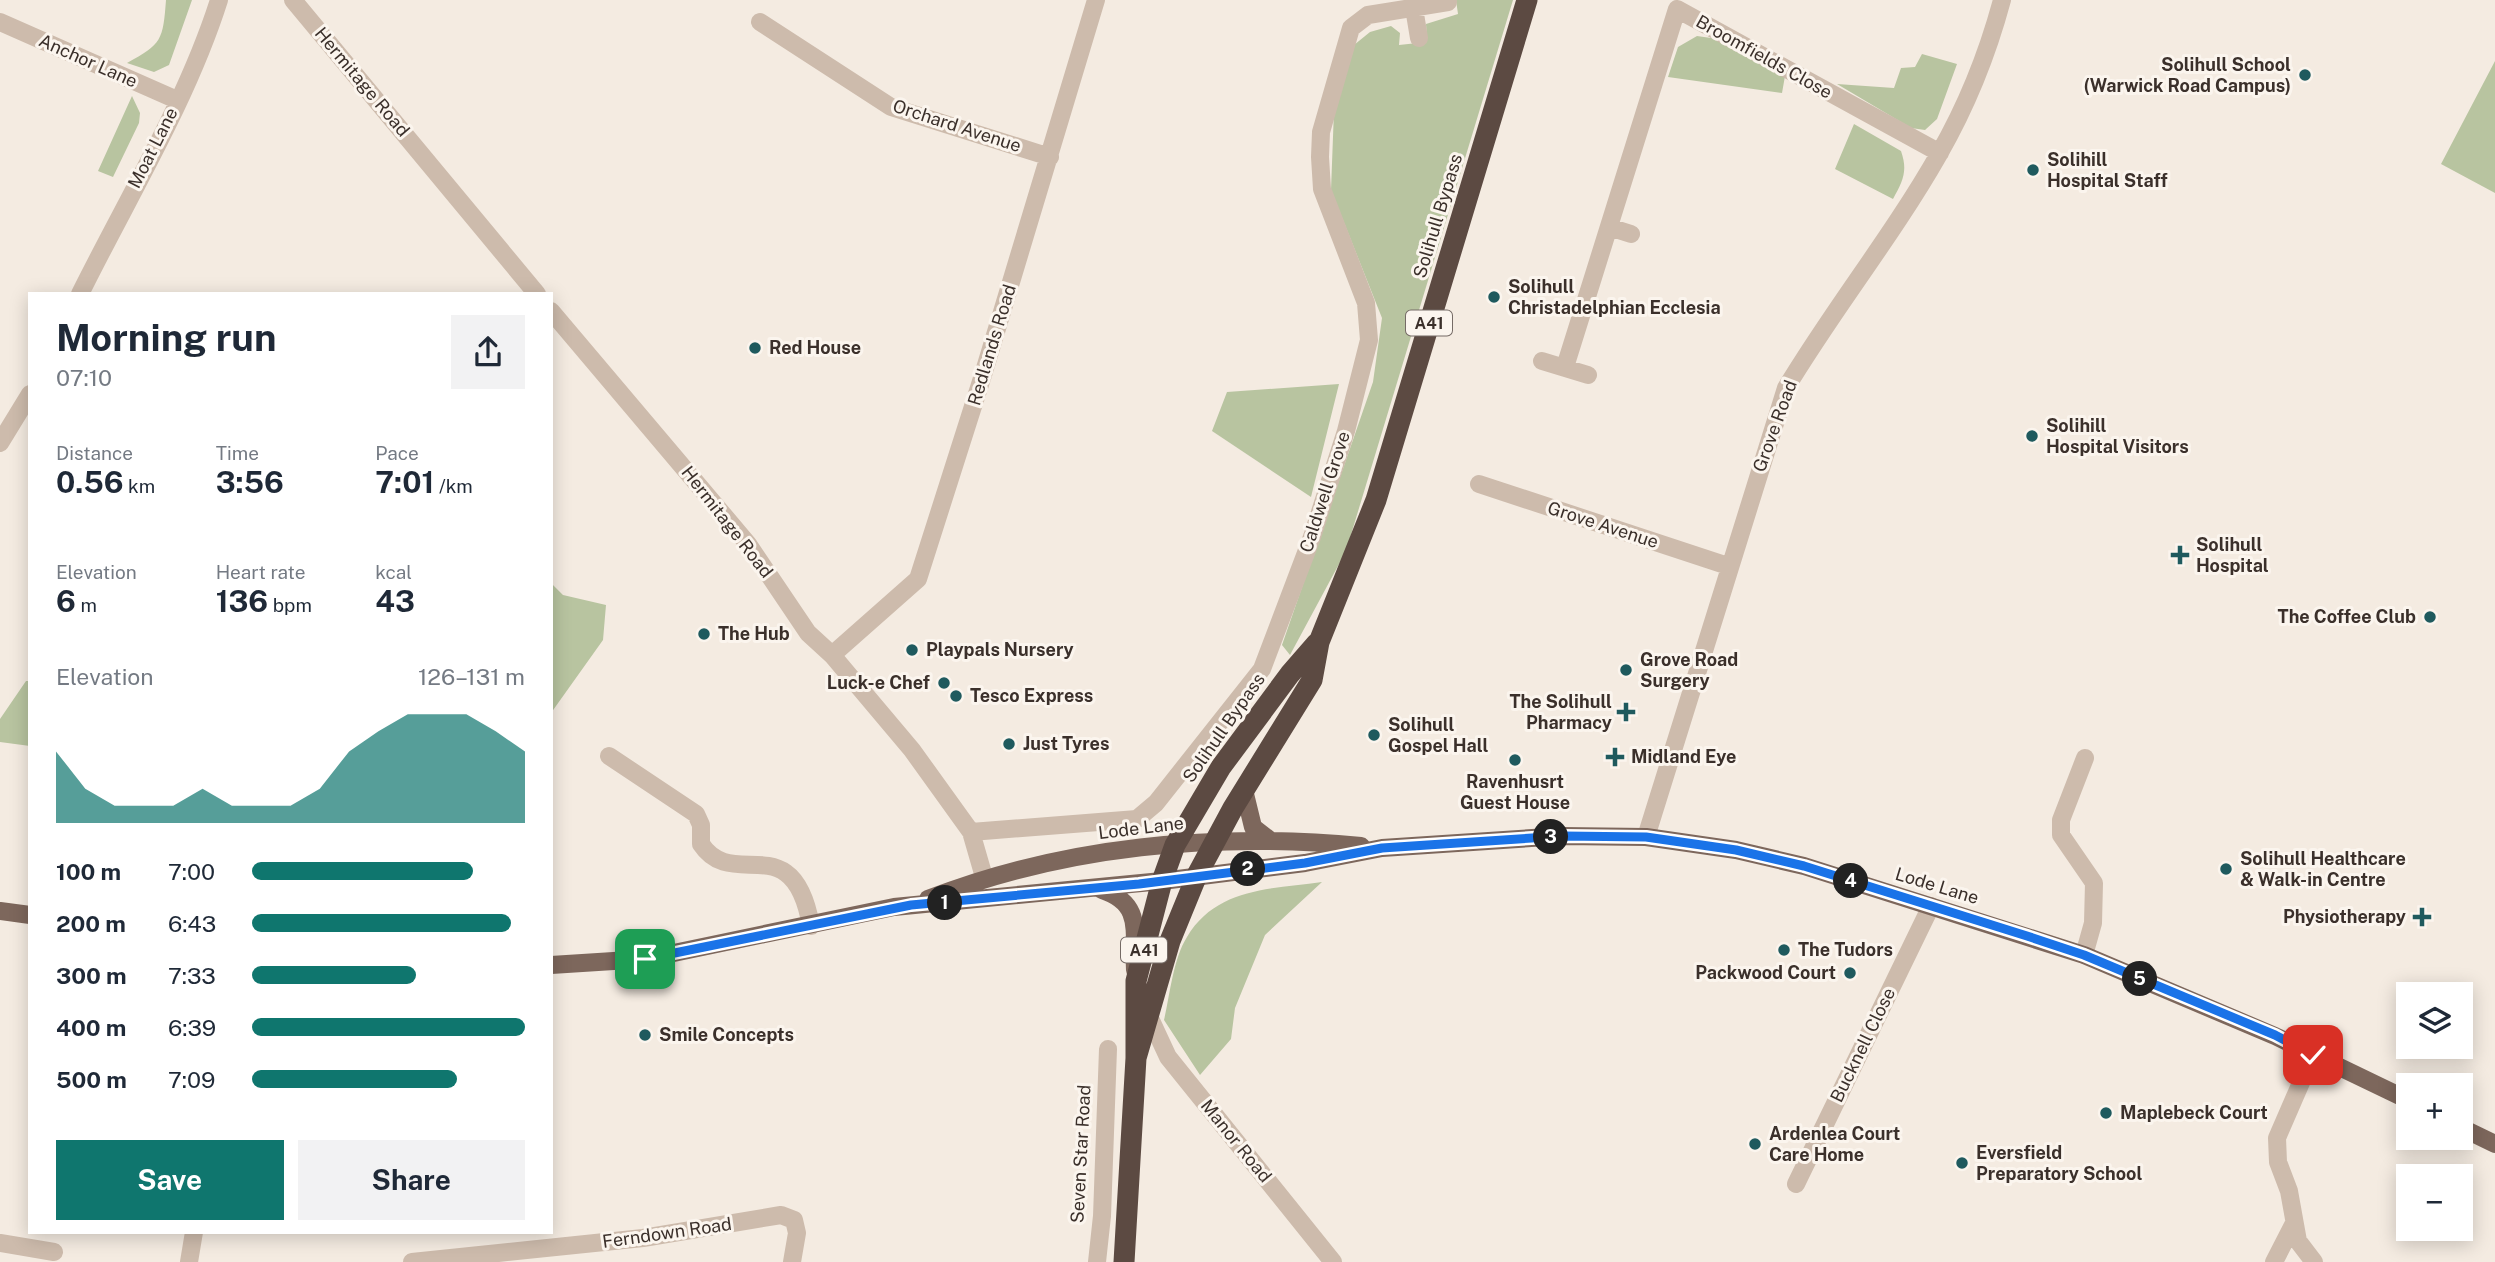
<!DOCTYPE html>
<meta charset="utf-8">
<style>
body{margin:0;font-family:"Public Sans",sans-serif;background:#f2f2f3;color:#1f2937;height:100vh;display:flex;flex-direction:column;font-size:26px;white-space:nowrap}
*{box-sizing:border-box;margin:0}
p{font-size:23px;color:#747a83}
.icon{flex:none;width:38px;height:38px;fill:none;stroke:currentColor;stroke-width:2;stroke-linecap:round;stroke-linejoin:round}
.map{position:relative;flex:1;overflow:hidden}
.side{position:absolute;left:28px;top:292px;width:525px;height:942px;display:flex;flex-direction:column;background:#fff;border-radius:0px;box-shadow:0 4px 18px #0003}
.side>*{flex:none}
.controls{position:absolute;left:2396px;top:982px;display:grid;gap:14px}
.controls a{display:grid;place-items:center;width:77px;height:77px;border-radius:0px;background:#fff;box-shadow:0 4px 18px #0003;font-size:35px}
.pin{position:absolute;display:grid;place-items:center;width:60px;height:60px;color:#fff;margin:-30px;border-radius:14px;box-shadow:0 4px 10px #0006}
.km{position:absolute;width:35px;height:35px;margin:-18px;border-radius:50%;background:#222;color:#fff;font-size:19px;line-height:35px;text-align:center}
.round{display:grid;place-items:center;flex:none;width:74px;height:74px;border-radius:0px;background:#f2f2f3}
.summary{display:flex;align-items:center;justify-content:space-between;height:119px;padding:0 28px}
h1{font-size:38px;font-weight:700;line-height:52px}
.metrics{display:grid;grid-template-columns:repeat(3,1fr);gap:10px;height:119px;padding:7px 28px}
.metrics div{display:grid;align-content:center}
.metrics b{font-size:30px;font-weight:700}
.metrics small{font-size:19px;font-weight:400}
.metrics p{font-size:19px}
.chart{height:196px;padding:14px 28px}
.chart p{display:flex;justify-content:space-between}
.chart svg{width:100%;height:126px;margin-top:7px;fill:#0f766e;opacity:.7}
.primary-button{display:flex;gap:14px;margin-top:auto;padding:14px 28px}
.primary-button a{flex:1;height:80px;border-radius:0px;background:#0f766e;color:#fff;font-size:28px;font-weight:700;line-height:80px;text-align:center}
.primary-button a+a{background:#f2f2f3;color:#1f2937}
ul{padding:0 28px;list-style:none;font-size:23px}
li{display:grid;grid-template-columns:112px 84px 1fr;align-items:center;height:52px}
li i{height:18px;border-radius:9px;background:#0f766e}
.map>svg:first-child{display:block}
</style>
<div class="map">
<svg width="2495" height="1262" viewBox="0 0 2495 1262">
<rect width="100%" height="100%" fill="#f4ebe1"/>
<path fill="#b8c4a0" d="M 166,0 L 192,0 L 169,65 L 154,72 L 127,63 C 162,44 163,40 166,0 Z
M 1456,0 L 1513,0 L 1346,551 L 1290,655 L 1282,645 L 1373,382 L 1382,318 L 1331,190 L 1334,110 L 1354,45 L 1370,32 L 1391,26 L 1400,33 L 1399,45 L 1427,42 L 1426,24 L 1458,14 Z
M 1697,36 L 1718,39 L 1785,76 L 1782,93 L 1668,77 L 1678,47 Z
M 1922,54 L 1957,64 L 1937,119 L 1925,130 L 1911,128 L 1837,84 L 1894,88 L 1901,68 L 1915,67 Z
M 2495,61 L 2495,193 L 2441,164 Z
M 132,96 L 140,113 L 139,123 L 113,177 L 98,171 Z
M 1854,124 L 1901,151 C 1908,171 1903,181 1893,199 L 1835,169 Z
M 1339,384 L 1311,497 L 1212,431 L 1227,392 Z
M 551,583 L 563,595 L 606,605 L 603,640 L 551,713 Z
M 26,681 L 30,681 L 30,746 L 0,742 L 0,719 Z
M 1322,882 L 1265,935 L 1235,1008 L 1231,1039 L 1200,1075 L 1164,1020 C 1170,995 1173,959 1187,937 C 1216,888 1271,889 1322,882 Z"/>
<g fill="none" stroke-linecap="round" stroke-linejoin="round">
<path stroke="#cdbbac" stroke-width="18" d="M 293,0 L 537,294
M 1414,8 L 1419,38
M 0,22 L 177,100
M 760,22 L 891,107 L 1050,157
M 1609,227 L 1631,234
M 80,294 C 127,199 187,101 219,0
M 551,311 L 748,544 L 808,633 L 832,655 L 912,750 L 971,832 L 984,877
M 1542,361 L 1588,375
M 1565,367 L 1677,9 L 1940,153
M 0,443 L 30,394
M 1479,484 L 1728,566
M 832,655 L 918,579 L 983,375 L 1096,0
M 609,756 L 696,814 L 701,825 L 701,844 C 733,893 793,824 811,926
M 971,832 L 1137,819 L 1156,803 L 1262,669 L 1312,537 L 1346,431 L 1369,340 L 1366,303 L 1322,189 L 1320,157 L 1321,132 L 1351,28 L 1368,15 L 1448,2
M 1646,837 L 1786,388 C 1834,308 1893,235 1939,154 C 1966,107 1988,52 2002,0
M 2084,955 L 2093,923 L 2094,883 L 2061,835 L 2061,820 L 2085,758
M 1148,1014 L 1168,1057 L 1333,1262
M 2313,1055 L 2277,1138 L 2278,1162 L 2289,1191 L 2298,1241 L 2314,1262
M 1796,1184 L 1931,906
M 0,1243 L 54,1252
M 189,1262 L 194,1232
M 412,1262 L 643,1238 L 781,1215 L 794,1220 L 797,1233 L 792,1262
M 1097,1262 L 1102,1216 L 1108,1049
M 2274,1262 L 2294,1223"/>
<path stroke="#7d675c" stroke-width="18" d="M 1244,790 L 1253,827 L 1271,841
M 1102,890 C 1144,904 1133,932 1135,970
M 928,899 C 1064,846 1215,832 1361,846
M 0,911 L 30,915
M 551,965 L 645,959 L 894,907 L 1162,881 L 1305,863 L 1382,848 L 1563,836 L 1646,837 L 1736,850 L 1804,866 L 2084,955 L 2275,1036 L 2408,1100
M 2460,1127 L 2495,1144"/>
<path stroke="#5c4a42" stroke-width="21" d="M 1136,1058 L 1170,941 L 1197,875 L 1233,808 L 1312,680 L 1319,642 L 1376,500 L 1527,0
M 1124,1262 L 1136,1058 L 1136,981 L 1162,881 L 1175,845 L 1221,767 L 1290,674 L 1317,643"/>
</g>
<g fill="none" stroke-linecap="round" stroke-linejoin="round">
<g stroke="#fff" stroke-width="14">
<path id="route" d="M 645,959 L 911,905 L 1139,884 L 1305,863 L 1382,848 L 1563,836 L 1646,837 L 1736,850 L 1804,866 L 2027,936 L 2084,955 L 2275,1035 L 2313,1055"/>
</g>
<use href="#route" stroke="#1a73e8" stroke-width="9"/>
</g>
<g fill="#1f5a5e" stroke="#fbf5ee" stroke-width="2.5">
<circle cx="2305" cy="75" r="7"/>
<circle cx="2033" cy="170" r="7"/>
<circle cx="1494" cy="297" r="7"/>
<circle cx="755" cy="348" r="7"/>
<circle cx="2032" cy="436" r="7"/>
<path d="M2176.5 544.5h7v7h7v7h-7v7h-7v-7h-7v-7h7z"/>
<circle cx="2430" cy="617" r="7"/>
<circle cx="704" cy="634" r="7"/>
<circle cx="912" cy="650" r="7"/>
<circle cx="1626" cy="670" r="7"/>
<circle cx="944" cy="683" r="7"/>
<circle cx="956" cy="696" r="7"/>
<path d="M1622.5 701.5h7v7h7v7h-7v7h-7v-7h-7v-7h7z"/>
<circle cx="1374" cy="735" r="7"/>
<circle cx="1009" cy="744" r="7"/>
<path d="M1611.5 746.5h7v7h7v7h-7v7h-7v-7h-7v-7h7z"/>
<circle cx="1515" cy="760" r="7"/>
<circle cx="2226" cy="869" r="7"/>
<path d="M2418.5 906.5h7v7h7v7h-7v7h-7v-7h-7v-7h7z"/>
<circle cx="1784" cy="950" r="7"/>
<circle cx="1850" cy="973" r="7"/>
<circle cx="645" cy="1035" r="7"/>
<circle cx="2106" cy="1113" r="7"/>
<circle cx="1755" cy="1144" r="7"/>
<circle cx="1962" cy="1163" r="7"/>
</g>
<g text-anchor="middle" stroke-width="6" stroke-linejoin="round" paint-order="stroke">
<g fill="#fbf5ee" stroke="#756b66" stroke-width="2">
<rect x="1406" y="310.5" width="46" height="25" rx="5"/>
<rect x="1121" y="937.5" width="46" height="25" rx="5"/>
</g>
<g font-size="16" font-weight="bold" fill="#3b302b">
<text x="1429" y="329">A41</text>
<text x="1144" y="956">A41</text>
</g>
<g font-size="18" fill="#3b302b" stroke="#fbf5ee">
<text transform="translate(1764 57) rotate(29)" y="6">Broomfields Close</text>
<text transform="translate(88 61) rotate(24)" y="6">Anchor Lane</text>
<text transform="translate(362 82) rotate(50)" y="6">Hermitage Road</text>
<text transform="translate(957 126) rotate(18)" y="6">Orchard Avenue</text>
<text transform="translate(153 148) rotate(-63)" y="6">Moat Lane</text>
<text transform="translate(1438 216) rotate(-73)" y="6">Solihull Bypass</text>
<text transform="translate(992 345) rotate(-73)" y="6">Redlands Road</text>
<text transform="translate(1775 426) rotate(-70)" y="6">Grove Road</text>
<text transform="translate(1325 492) rotate(-72)" y="6">Caldwell Grove</text>
<text transform="translate(727 522) rotate(52)" y="6">Hermitage Road</text>
<text transform="translate(1603 525) rotate(18)" y="6">Grove Avenue</text>
<text transform="translate(1224 728) rotate(-55)" y="6">Solihull Bypass</text>
<text transform="translate(1141 828) rotate(-7)" y="6">Lode Lane</text>
<text transform="translate(1937 886) rotate(17)" y="6">Lode Lane</text>
<text transform="translate(1863 1045) rotate(-64)" y="6">Bucknell Close</text>
<text transform="translate(1236 1141) rotate(51)" y="6">Manor Road</text>
<text transform="translate(1081 1154) rotate(-87)" y="6">Seven Star Road</text>
<text transform="translate(667 1233) rotate(-8)" y="6">Ferndown Road</text>
</g>
<g font-size="18" font-weight="bold" fill="#3b302b" stroke="#fbf5ee" text-anchor="start">
<text x="2291" y="71" text-anchor="end">Solihull School<tspan x="2291" dy="21">(Warwick Road Campus)</tspan></text>
<text x="2047" y="166">Solihill<tspan x="2047" dy="21">Hospital Staff</tspan></text>
<text x="1508" y="293">Solihull<tspan x="1508" dy="21">Christadelphian Ecclesia</tspan></text>
<text x="769" y="354">Red House</text>
<text x="2046" y="432">Solihill<tspan x="2046" dy="21">Hospital Visitors</tspan></text>
<text x="2196" y="551">Solihull<tspan x="2196" dy="21">Hospital</tspan></text>
<text x="2416" y="623" text-anchor="end">The Coffee Club</text>
<text x="718" y="640">The Hub</text>
<text x="926" y="656">Playpals Nursery</text>
<text x="1640" y="666">Grove Road<tspan x="1640" dy="21">Surgery</tspan></text>
<text x="930" y="689" text-anchor="end">Luck-e Chef</text>
<text x="970" y="702">Tesco Express</text>
<text x="1612" y="708" text-anchor="end">The Solihull<tspan x="1612" dy="21">Pharmacy</tspan></text>
<text x="1388" y="731">Solihull<tspan x="1388" dy="21">Gospel Hall</tspan></text>
<text x="1023" y="750">Just Tyres</text>
<text x="1631" y="763">Midland Eye</text>
<text x="1515" y="788" text-anchor="middle">Ravenhusrt<tspan x="1515" dy="21">Guest House</tspan></text>
<text x="2240" y="865">Solihull Healthcare<tspan x="2240" dy="21">&amp; Walk-in Centre</tspan></text>
<text x="2406" y="923" text-anchor="end">Physiotherapy</text>
<text x="1798" y="956">The Tudors</text>
<text x="1836" y="979" text-anchor="end">Packwood Court</text>
<text x="659" y="1041">Smile Concepts</text>
<text x="2120" y="1119">Maplebeck Court</text>
<text x="1769" y="1140">Ardenlea Court<tspan x="1769" dy="21">Care Home</tspan></text>
<text x="1976" y="1159">Eversfield<tspan x="1976" dy="21">Preparatory School</tspan></text>
</g>
</g>
</svg>
<div class="controls">
<a><svg class="icon" aria-label="layers" viewBox="0 0 24 24"><path d="M12 4l9 5-9 5-9-5zM3 14l9 5 9-5"/></svg></a>
<a>+</a>
<a>−</a>
</div>
<div class="pin" style="left:645px;top:959px;background:#1e9e55"><svg class="icon" aria-label="arrive" viewBox="0 0 24 24"><path d="M6 21V4h12l-3 4 3 4H6"/></svg></div>
<div class="pin" style="left:2313px;top:1055px;background:#d93025"><svg class="icon" aria-label="check" viewBox="0 0 24 24"><path d="M5 12l5 5 9-10"/></svg></div>
<b class="km" style="left:945px;top:903px">1</b>
<b class="km" style="left:1248px;top:869px">2</b>
<b class="km" style="left:1551px;top:837px">3</b>
<b class="km" style="left:1851px;top:881px">4</b>
<b class="km" style="left:2140px;top:979px">5</b>
<section class="side">
<div class="summary"><div><h1>Morning run</h1><p>07:10</p></div><a class="round"><svg class="icon" aria-label="share" viewBox="0 0 24 24"><path d="M12 15V3M7 8l5-5 5 5M5 13v7h14v-7"/></svg></a></div>
<div class="metrics">
<div><p>Distance</p><b>0.56<small> km</small></b></div>
<div><p>Time</p><b>3:56</b></div>
<div><p>Pace</p><b>7:01<small> /km</small></b></div>
</div>
<div class="metrics">
<div><p>Elevation</p><b>6<small> m</small></b></div>
<div><p>Heart rate</p><b>136<small> bpm</small></b></div>
<div><p>kcal</p><b>43</b></div>
</div>
<div class="chart"><p><span>Elevation</span>126–131 m</p>
<svg viewBox="0 0 160 44" preserveAspectRatio="none"><path d="M0 44V19L10 32L20 38L30 38L40 38L50 32L60 38L70 38L80 38L90 32L100 19L110 12L120 6L130 6L140 6L150 12L160 19V44z"/></svg>
</div>
<ul>
<li><b>100 m</b>7:00<i style="width:81%"></i></li>
<li><b>200 m</b>6:43<i style="width:95%"></i></li>
<li><b>300 m</b>7:33<i style="width:60%"></i></li>
<li><b>400 m</b>6:39<i style="width:100%"></i></li>
<li><b>500 m</b>7:09<i style="width:75%"></i></li>
</ul>
<div class="primary-button"><a>Save</a><a>Share</a></div>
</section>
</div>
